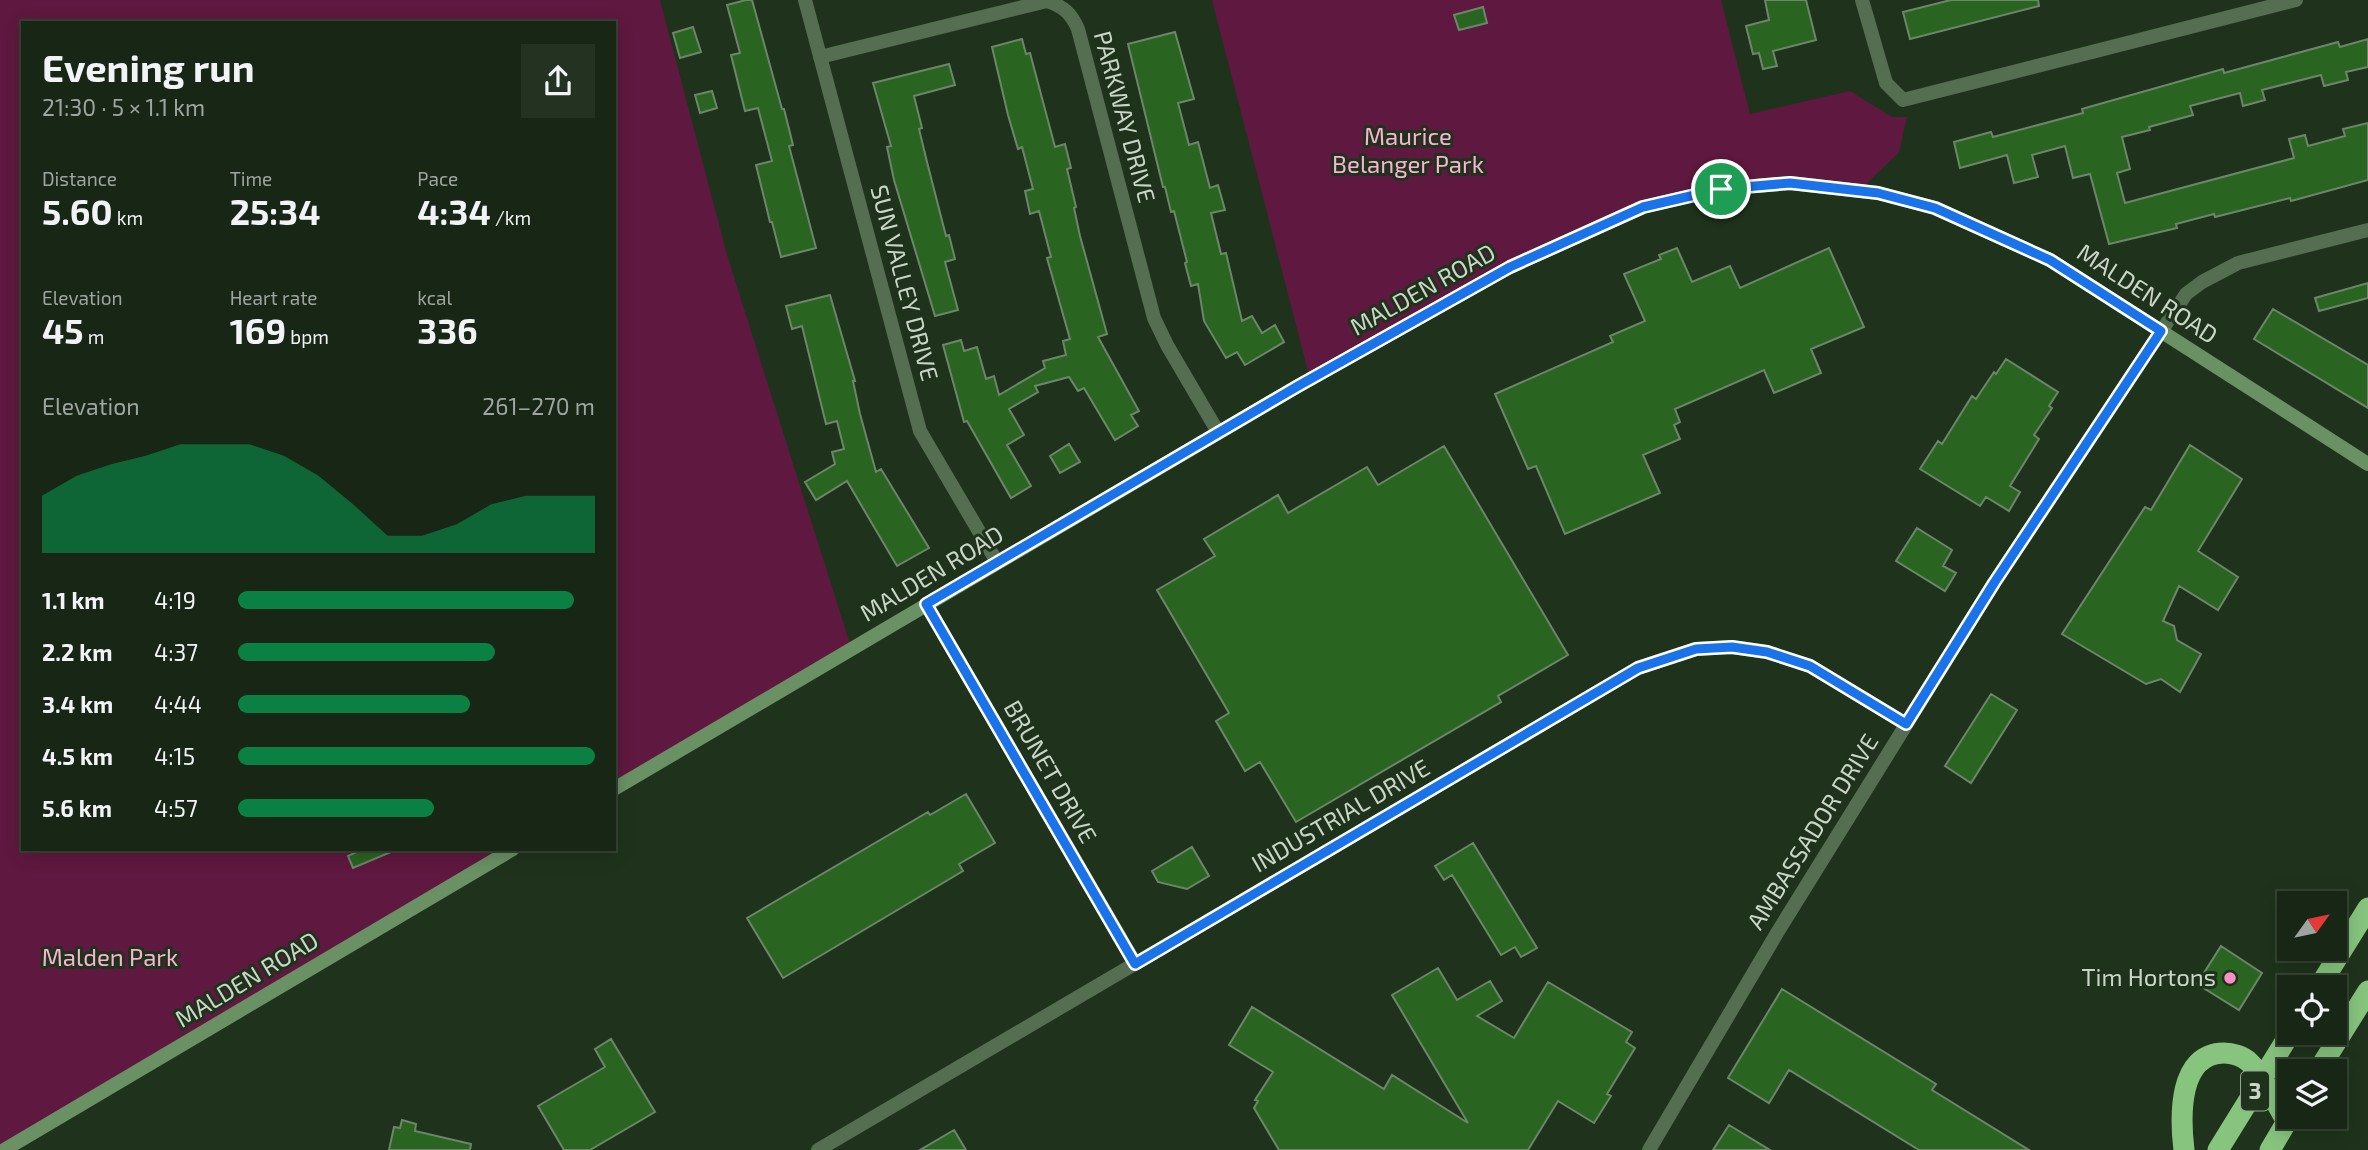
<!DOCTYPE html>
<meta charset="utf-8">
<style>
body{margin:0;font-family:"Exo 2",sans-serif;background:#243222;color:#f1f3f6;height:100vh;display:flex;flex-direction:column;font-size:26px;white-space:nowrap}
*{box-sizing:border-box;margin:0}
p{font-size:23px;color:#9ea5a0}
.icon{flex:none;width:38px;height:38px;fill:none;stroke:currentColor;stroke-width:2;stroke-linecap:round;stroke-linejoin:round}
.map{position:relative;flex:1;overflow:hidden}
.details{position:absolute;left:21px;top:21px;width:595px;height:830px;display:flex;flex-direction:column;background:#172615;border-radius:0px;box-shadow:0 4px 18px #0003,0 0 0 2px #364334}
.details>*{flex:none}
.needle{width:46px;rotate:57deg}
.fabs{position:absolute;left:2277px;top:891px;display:grid;gap:14px}
.fabs a{display:grid;place-items:center;width:70px;height:70px;border-radius:0px;background:#172615;box-shadow:0 4px 18px #0003,0 0 0 2px #364334;font-size:35px}
.pin{position:absolute;display:grid;place-items:center;width:60px;height:60px;color:#fff;margin:-30px;border:4px solid #fff;border-radius:50%;box-shadow:0 2px 7px #0007}
.round{display:grid;place-items:center;flex:none;width:74px;height:74px;border-radius:0px;background:#243222}
.head{display:flex;align-items:center;justify-content:space-between;height:119px;padding:0 21px}
h1{font-size:38px;font-weight:700;line-height:52px}
.stats{display:grid;grid-template-columns:repeat(3,1fr);gap:10px;height:119px;padding:7px 21px}
.stats div{display:grid;align-content:center}
.stats b{font-size:35px;font-weight:700}
.stats small{font-size:19px;font-weight:400}
.stats p{font-size:19px}
.chart{height:196px;padding:14px 21px}
.chart p{display:flex;justify-content:space-between}
.chart svg{width:100%;height:126px;margin-top:7px;fill:#0b8043;opacity:.7}
ul{padding:0 21px;list-style:none;font-size:23px}
li{display:grid;grid-template-columns:112px 84px 1fr;align-items:center;height:52px}
li i{height:18px;border-radius:9px;background:#0b8043}
.map>svg:first-child{display:block}
</style>
<div class="map">
<svg width="2368" height="1150" viewBox="0 0 2368 1150">
<rect width="100%" height="100%" fill="#1f331c"/>
<path fill="#5f183f" d="M 0,0 L 660,0 L 727,255 L 851,647 L 614,787 L 614,23 L 23,23 L 23,849 L 510,849 L 0,1150 Z
M 1212,0 L 1721,0 L 1750,114 L 1850,91 L 1892,117 L 1907,117 L 1899,152 L 1856,194 L 1769,184 L 1670,200 L 1592,222 L 1310,379 Z"/>
<path fill="#296421" stroke="#6d856a" stroke-width="2" d="M 746,0 L 752,0 L 782,109 L 784,109 L 793,145 L 789,146 L 816,248 L 781,257 L 772,222 L 770,222 L 756,165 L 772,161 L 758,108 L 745,111 L 731,55 L 740,53 L 727,5 Z
M 1765,0 L 1806,0 L 1816,40 L 1773,51 L 1777,66 L 1763,69 L 1759,53 L 1753,54 L 1746,26 L 1769,20 Z
M 1951,0 L 2038,0 L 2039,6 L 1910,39 L 1903,12 Z
M 1483,7 L 1487,23 L 1459,30 L 1454,15 Z
M 693,27 L 701,52 L 680,58 L 673,33 Z
M 1175,32 L 1194,99 L 1178,103 L 1189,145 L 1198,142 L 1210,188 L 1218,185 L 1225,210 L 1211,213 L 1221,254 L 1226,253 L 1242,321 L 1252,316 L 1262,333 L 1275,325 L 1284,342 L 1245,365 L 1237,352 L 1226,358 L 1204,321 L 1198,284 L 1191,286 L 1185,263 L 1187,262 L 1174,211 L 1171,212 L 1165,187 L 1163,187 L 1128,44 Z
M 1022,39 L 1026,54 L 1030,53 L 1055,147 L 1065,144 L 1071,168 L 1067,169 L 1076,207 L 1074,208 L 1080,236 L 1107,334 L 1098,337 L 1139,411 L 1131,415 L 1138,426 L 1115,440 L 1084,388 L 1078,391 L 1069,377 L 1035,386 L 1038,392 L 1009,409 L 1024,435 L 1007,445 L 1031,486 L 1011,498 L 967,421 L 964,422 L 943,345 L 961,340 L 964,351 L 977,347 L 986,379 L 994,376 L 999,395 L 1045,368 L 1043,361 L 1066,355 L 1063,341 L 1070,339 L 1047,258 L 1051,257 L 1039,211 L 1030,214 L 1025,191 L 1033,189 L 1022,147 L 1018,149 L 1008,115 L 992,47 Z
M 2368,39 L 2368,67 L 2346,72 L 2348,80 L 2324,86 L 2321,75 L 2262,90 L 2265,100 L 2243,106 L 2240,93 L 2190,106 L 2193,115 L 2149,127 L 2150,130 L 2122,137 L 2130,169 L 2117,173 L 2125,203 L 2294,158 L 2289,139 L 2305,135 L 2308,146 L 2345,136 L 2343,129 L 2368,123 L 2368,180 L 2291,201 L 2290,198 L 2215,217 L 2214,214 L 2176,224 L 2177,228 L 2109,244 L 2090,174 L 2073,178 L 2065,146 L 2032,155 L 2038,177 L 2014,183 L 2007,155 L 1960,168 L 1954,142 L 1991,132 L 1993,137 L 2083,113 L 2082,109 L 2223,69 L 2224,73 L 2338,42 L 2340,47 Z
M 949,64 L 955,85 L 914,96 L 922,128 L 919,129 L 927,162 L 946,236 L 949,235 L 955,259 L 945,262 L 958,310 L 935,316 L 894,180 L 887,147 L 891,146 L 873,83 Z
M 712,91 L 717,108 L 700,113 L 695,95 Z
M 1677,248 L 1692,282 L 1730,266 L 1740,288 L 1829,248 L 1864,327 L 1811,349 L 1821,373 L 1774,393 L 1764,370 L 1675,409 L 1680,422 L 1674,425 L 1680,439 L 1643,455 L 1660,493 L 1565,534 L 1536,466 L 1528,469 L 1495,394 L 1613,342 L 1610,336 L 1645,321 L 1624,274 L 1661,259 L 1659,255 Z
M 2368,283 L 2368,298 L 2319,311 L 2315,298 Z
M 830,295 L 855,381 L 853,381 L 860,414 L 876,472 L 881,469 L 929,548 L 897,566 L 847,481 L 816,500 L 805,482 L 835,464 L 832,452 L 844,449 L 837,421 L 826,424 L 802,326 L 792,329 L 786,306 Z
M 2273,309 L 2368,365 L 2368,408 L 2254,339 Z
M 2006,359 L 2058,392 L 2049,406 L 2052,408 L 2034,435 L 2039,439 L 2010,486 L 2020,492 L 2009,511 L 1986,497 L 1980,506 L 1920,469 L 1938,441 L 1942,444 L 1972,396 L 1976,399 L 1994,372 L 1996,374 Z
M 1069,444 L 1080,462 L 1060,473 L 1050,456 Z
M 2190,445 L 2242,479 L 2198,551 L 2238,577 L 2218,610 L 2179,586 L 2163,621 L 2174,626 L 2177,640 L 2201,654 L 2180,692 L 2161,679 L 2146,684 L 2062,634 L 2145,507 L 2151,510 Z
M 1444,446 L 1568,655 L 1498,696 L 1501,702 L 1296,822 L 1260,762 L 1245,771 L 1216,721 L 1229,713 L 1157,590 L 1215,556 L 1204,539 L 1278,495 L 1288,513 L 1367,467 L 1378,485 Z
M 1917,528 L 1952,550 L 1943,566 L 1956,573 L 1945,591 L 1896,561 Z
M 1991,694 L 2017,710 L 1971,783 L 1945,766 Z
M 966,794 L 995,843 L 959,864 L 963,871 L 783,978 L 747,918 L 928,812 L 930,815 Z
M 1473,843 L 1537,948 L 1521,957 L 1515,947 L 1501,955 L 1452,875 L 1444,880 L 1435,866 Z
M 1192,847 L 1209,876 L 1187,889 L 1158,882 L 1152,871 Z
M 363,849 L 398,849 L 353,868 L 348,856 Z
M 2221,946 L 2262,973 L 2239,1010 L 2197,984 Z
M 1438,968 L 1457,1000 L 1490,981 L 1502,1001 L 1477,1016 L 1514,1038 L 1548,982 L 1632,1032 L 1626,1042 L 1635,1048 L 1607,1094 L 1611,1096 L 1594,1123 L 1558,1101 L 1528,1150 L 1279,1150 L 1254,1108 L 1258,1101 L 1255,1100 L 1273,1072 L 1229,1045 L 1252,1007 L 1384,1089 L 1392,1075 L 1468,1123 L 1392,995 Z
M 1782,989 L 1936,1084 L 1932,1090 L 2029,1150 L 1919,1150 L 1789,1070 L 1769,1103 L 1728,1078 Z
M 611,1039 L 655,1112 L 590,1150 L 564,1150 L 538,1106 L 605,1067 L 595,1049 Z
M 402,1120 L 416,1124 L 415,1131 L 471,1144 L 470,1150 L 389,1150 L 394,1127 L 400,1128 Z
M 1729,1125 L 1770,1150 L 1713,1150 Z
M 954,1130 L 966,1150 L 920,1150 Z"/>
<g fill="none" stroke-linecap="round" stroke-linejoin="round">
<path stroke="#556d51" stroke-width="14" d="M 805,0 L 920,431 L 997,562
M 1862,0 L 1886,83 L 1903,100 L 2296,0
M 820,57 L 1047,1 C 1064,7 1071,13 1078,29 L 1154,318 L 1167,345 L 1218,432
M 926,604 L 1135,963
M 818,1150 L 1638,668 L 1696,649 L 1732,647 L 1767,652 L 1810,666 L 1906,724
M 1649,1150 L 1777,933 L 1994,583 L 2186,294 L 2202,282 L 2238,263 L 2368,230"/>
<path stroke="#699164" stroke-width="14" d="M 614,789 L 1298,386 L 1510,267 L 1643,207 L 1721,189 L 1790,183 L 1878,193 L 1935,208 L 2050,260 L 2368,464
M 4,1150 L 513,849"/>
<path stroke="#87c57e" stroke-width="21" d="M 2319,987 L 2368,908
M 2318,1071 L 2368,991
M 2184,1150 C 2180,1117 2178,1053 2224,1053 C 2232,1053 2243,1056 2249,1062 C 2262,1074 2277,1105 2287,1122
M 2218,1150 L 2291,1032
M 2270,1150 L 2290,1116"/>
</g>
<g fill="none" stroke-linecap="round" stroke-linejoin="round">
<g stroke="#fff" stroke-width="14">
<path id="route" d="M 1790,183 L 1878,193 L 1935,208 L 2050,260 L 2161,331 L 1994,583 L 1906,724 L 1810,666 L 1767,652 L 1732,647 L 1696,649 L 1638,668 L 1135,964 L 926,604 L 1298,386 L 1510,267 L 1643,207 L 1721,189 Z"/>
</g>
<use href="#route" stroke="#1a73e8" stroke-width="9"/>
</g>
<circle fill="#fc8fc3" stroke="#1f331c" stroke-width="2.5" cx="2230" cy="978" r="7"/>
<g text-anchor="middle" stroke-width="6" stroke-linejoin="round" paint-order="stroke">
<rect fill="#1f331c" stroke="#97a694" stroke-width="2" x="2241" y="1071.5" width="28" height="39" rx="5"/>
<g font-size="23" font-weight="bold" fill="#cad7c8">
<text x="2255" y="1099">3</text>
</g>
<g font-size="24" fill="#cad7c8" stroke="#1f331c">
<text transform="translate(1124 117) rotate(75)" y="8">PARKWAY DRIVE</text>
<text transform="translate(904 283) rotate(75)" y="8">SUN VALLEY DRIVE</text>
<text transform="translate(1423 290) rotate(-29)" y="8">MALDEN ROAD</text>
<text transform="translate(2147 294) rotate(33)" y="8">MALDEN ROAD</text>
<text transform="translate(932 574) rotate(-31)" y="8">MALDEN ROAD</text>
<text transform="translate(1050 772) rotate(60)" y="8">BRUNET DRIVE</text>
<text transform="translate(1341 816) rotate(-30)" y="8">INDUSTRIAL DRIVE</text>
<text transform="translate(1813 832) rotate(-58)" y="8">AMBASSADOR DRIVE</text>
<text transform="translate(247 980) rotate(-31)" y="8">MALDEN ROAD</text>
</g>
<g font-size="24" fill="#f7b3d1" stroke="#1f331c">
<text x="1408" y="145">Maurice<tspan x="1408" dy="28">Belanger Park</tspan></text>
<text x="110" y="966">Malden Park</text>
</g>
<g font-size="24" fill="#cad7c8" stroke="#1f331c" text-anchor="end">
<text x="2216" y="986">Tim Hortons</text>
</g>
</g>
</svg>
<div class="fabs">
<a><svg class="needle" viewBox="-14 -14 28 28"><path d="M0-13l5 13h-10z" fill="#e53935"/><path d="M0 13l5-13h-10z" fill="#9ea5a0"/></svg></a>
<a><svg class="icon" aria-label="locate" viewBox="0 0 24 24"><circle cx="12" cy="12" r="6"/><path d="M12 2v4M12 18v4M2 12h4M18 12h4"/></svg></a>
<a><svg class="icon" aria-label="layers" viewBox="0 0 24 24"><path d="M12 4l9 5-9 5-9-5zM3 14l9 5 9-5"/></svg></a>
</div>
<div class="pin" style="left:1721px;top:189px;background:#1e9e55"><svg class="icon" aria-label="arrive" viewBox="0 0 24 24"><path d="M6 21V4h12l-3 4 3 4H6"/></svg></div>
<section class="details">
<div class="head"><div><h1>Evening run</h1><p>21:30 · 5 × 1.1 km</p></div><a class="round"><svg class="icon" aria-label="share" viewBox="0 0 24 24"><path d="M12 15V3M7 8l5-5 5 5M5 13v7h14v-7"/></svg></a></div>
<div class="stats">
<div><p>Distance</p><b>5.60<small> km</small></b></div>
<div><p>Time</p><b>25:34</b></div>
<div><p>Pace</p><b>4:34<small> /km</small></b></div>
</div>
<div class="stats">
<div><p>Elevation</p><b>45<small> m</small></b></div>
<div><p>Heart rate</p><b>169<small> bpm</small></b></div>
<div><p>kcal</p><b>336</b></div>
</div>
<div class="chart"><p><span>Elevation</span>261–270 m</p>
<svg viewBox="0 0 160 44" preserveAspectRatio="none"><path d="M0 44V24L10 17L20 13L30 10L40 6L50 6L60 6L70 10L80 17L90 27L100 38L110 38L120 34L130 27L140 24L150 24L160 24V44z"/></svg>
</div>
<ul>
<li><b>1.1 km</b>4:19<i style="width:94%"></i></li>
<li><b>2.2 km</b>4:37<i style="width:72%"></i></li>
<li><b>3.4 km</b>4:44<i style="width:65%"></i></li>
<li><b>4.5 km</b>4:15<i style="width:100%"></i></li>
<li><b>5.6 km</b>4:57<i style="width:55%"></i></li>
</ul>
</section>
</div>
